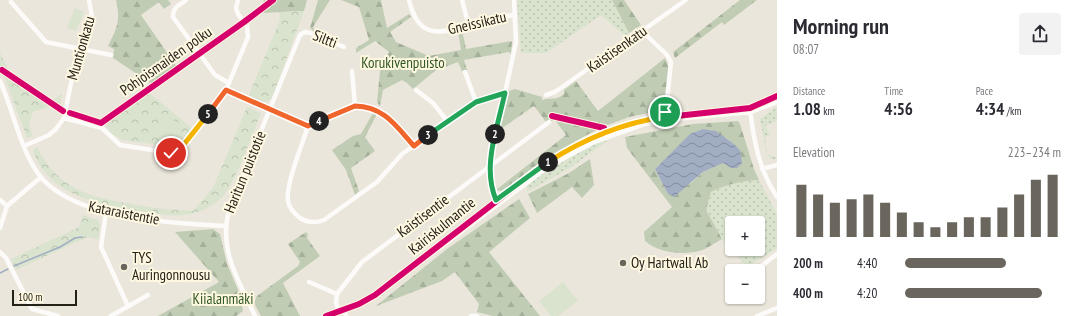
<!DOCTYPE html>
<meta charset="utf-8">
<style>
body{margin:0;font-family:"PT Sans Narrow",sans-serif;background:#f2f2f3;color:#2b2b33;height:100vh;display:flex;flex-direction:column;font-size:15px;white-space:nowrap}
*{box-sizing:border-box;margin:0}
p{font-size:13px;color:#7c7c81}
.icon{flex:none;width:22px;height:22px;fill:none;stroke:currentColor;stroke-width:2;stroke-linecap:round;stroke-linejoin:round}
.map{position:relative;flex:1;overflow:hidden}
.side{display:flex;flex-direction:column;background:#fff;width:300px}
.side>*{flex:none}
.controls{position:absolute;left:725px;top:216px;display:grid;gap:8px}
.controls a{display:grid;place-items:center;width:40px;height:40px;border-radius:4px;background:#fff;box-shadow:0 1px 3px #0004;font-size:20px}
.scale{position:absolute;left:12px;bottom:10px;width:65px;box-sizing:border-box;padding-left:4px;border:2px solid #242119;border-top:0;font-size:11px;line-height:14px;white-space:nowrap;color:#242119;-webkit-text-stroke:3px #fff8e1;paint-order:stroke}
.pin{position:absolute;display:grid;place-items:center;width:34px;height:34px;color:#fff;margin:-17px;border:2px solid #fff;border-radius:50%;box-shadow:0 1px 4px #0007}
.km{position:absolute;width:20px;height:20px;margin:-10px;border-radius:50%;background:#222;color:#fff;font-size:11px;line-height:20px;text-align:center}
.round{display:grid;place-items:center;flex:none;width:42px;height:42px;border-radius:4px;background:#f2f2f3}
.headline{display:flex;align-items:center;justify-content:space-between;height:68px;padding:0 16px}
h1{font-size:22px;font-weight:700;line-height:30px}
.figures{display:grid;grid-template-columns:repeat(3,1fr);gap:6px;height:68px;padding:4px 16px}
.figures div{display:grid;align-content:center}
.figures b{font-size:17px;font-weight:700}
.figures small{font-size:11px;font-weight:400}
.figures p{font-size:11px}
.chart{height:112px;padding:8px 16px}
.chart p{display:flex;justify-content:space-between}
.chart svg{width:100%;height:72px;margin-top:4px;stroke:#6a665d;stroke-width:6}
ul{padding:0 16px;list-style:none;font-size:13px}
li{display:grid;grid-template-columns:64px 48px 1fr;align-items:center;height:30px}
li i{height:10px;border-radius:5px;background:#6a665d}
main{display:flex;flex:1;min-height:0}
.map>svg:first-child{display:block}
</style>
<main>
<div class="map">
<svg width="777" height="316" viewBox="0 0 777 316">
<defs>
<pattern id="grass-dots" width="8" height="8" patternUnits="userSpaceOnUse"><rect width="8" height="8" fill="#d9e3ce"/><path d="M2 2h.1M6 6h.1" fill="none" stroke="#bac2b0" stroke-width="1.8" stroke-linecap="round"/></pattern>
<pattern id="forest-firs" width="22" height="20" patternUnits="userSpaceOnUse"><rect width="22" height="20" fill="#c0cdb4"/><path d="M5 1l3.5 6h-7zM16 11l3.5 6h-7z" fill="#a5b09a"/></pattern>
<pattern id="park-crowns" width="20" height="18" patternUnits="userSpaceOnUse"><rect width="20" height="18" fill="#d9e3ce"/><path d="M2 6a3 3 0 1 1 6 0M12 15a3 3 0 1 1 6 0" fill="none" stroke="#bac2b0"/></pattern>
<pattern id="water-waves" width="16" height="10" patternUnits="userSpaceOnUse"><rect width="16" height="10" fill="#a1adc3"/><path d="M0 5q4-4 8 0t8 0" fill="none" stroke="#838c9e"/></pattern>
</defs>
<rect width="100%" height="100%" fill="#ebe6db"/>
<path fill="url(#grass-dots)" fill-rule="evenodd" d="M 517,0 L 612,0 L 629,33 L 625,36 L 601,15 L 546,53 L 521,53 Z
M 777,107 L 777,121 L 765,126 L 770,134 L 765,138 L 767,154 L 777,158 L 773,160 L 767,155 L 760,119 Z
M 602,140 L 605,140 L 607,141 L 570,168 L 527,192 L 527,185 C 551,167 575,153 602,140 Z
M 759,180 L 777,214 L 777,248 L 747,267 L 722,239 L 706,210 L 711,192 C 727,184 741,181 759,180 ZM 732,223 L 758,223 L 758,249 L 732,249 Z"/>
<path fill="url(#forest-firs)" fill-rule="evenodd" d="M 116,0 L 168,0 L 171,4 L 164,9 L 159,2 L 141,15 L 177,67 L 152,84 L 113,58 L 114,49 L 108,46 C 117,28 121,20 116,0 Z
M 264,0 L 307,0 L 304,11 L 261,13 L 252,19 L 247,18 L 261,8 Z
M 318,0 L 330,0 L 313,27 L 315,32 L 310,28 Z
M 341,0 L 381,0 L 387,28 L 409,14 L 411,17 L 390,32 L 396,42 L 429,56 L 461,50 L 458,31 L 462,30 L 466,49 L 512,41 L 511,54 L 509,52 L 464,60 L 467,70 L 462,71 L 458,62 L 435,71 L 413,89 L 407,83 L 402,80 L 383,90 L 380,106 L 377,102 L 380,71 L 389,52 L 375,41 L 356,53 L 356,48 L 369,40 L 359,7 Z
M 612,0 L 624,0 L 641,25 L 629,33 Z
M 740,0 L 757,0 L 724,25 L 722,22 L 675,58 L 673,52 Z
M 665,58 L 669,69 L 663,110 L 629,117 L 600,128 L 538,164 L 503,191 L 496,190 L 566,135 L 555,120 L 546,122 L 534,106 L 498,131 L 509,91 L 515,89 L 542,97 L 542,100 C 551,97 556,101 564,94 L 564,90 L 576,81 L 598,111 Z
M 373,113 L 377,114 L 365,137 L 375,151 L 351,168 L 359,191 L 355,195 L 346,170 L 332,150 L 353,136 L 361,134 Z
M 738,121 L 740,124 L 754,169 L 759,180 C 741,181 727,184 711,192 L 706,210 L 722,239 C 716,242 711,246 705,249 C 688,256 659,254 645,241 L 644,232 L 672,207 L 627,148 L 625,137 L 693,124 ZM 726,138 L 734,144 L 737,168 L 731,168 L 723,163 L 703,172 L 690,184 L 668,194 L 655,169 L 661,163 Z
M 590,159 L 594,185 L 582,198 L 572,187 L 537,213 L 528,194 L 569,173 Z
M 519,199 L 530,218 L 489,252 L 540,316 L 493,316 L 477,312 L 479,304 L 455,272 L 442,281 L 376,306 L 447,249 Z
M 213,229 L 220,234 L 227,264 L 239,292 L 243,311 L 236,316 L 158,316 L 219,282 L 175,232 Z
M 306,232 L 308,235 L 307,238 L 320,256 L 283,283 L 300,316 L 261,316 L 254,303 L 257,296 L 298,266 L 300,262 L 288,244 Z"/>
<path fill="url(#park-crowns)" d="M 304,11 L 272,98 C 265,106 257,100 248,97 L 280,20 L 279,12 Z
M 0,53 L 9,71 L 52,101 L 62,94 L 59,112 L 50,106 L 33,112 L 29,124 L 33,136 L 27,138 L 0,65 Z
M 149,93 L 192,128 L 176,147 L 123,140 L 112,134 L 105,125 Z
M 247,107 L 261,113 C 252,134 237,180 223,196 C 209,212 186,217 166,215 C 120,208 52,204 33,151 L 37,147 C 58,189 89,197 132,204 C 153,208 173,210 193,211 L 213,188 Z
M 83,215 L 99,221 L 100,226 L 98,239 L 87,237 L 16,270 L 11,259 L 79,227 Z"/>
<path fill="#d9e3ce" d="M 75,8 L 84,12 L 76,31 L 67,28 Z
M 170,118 L 185,127 L 176,137 L 171,140 L 159,130 L 157,125 L 162,120 Z
M 563,282 L 578,301 L 558,316 L 551,316 L 539,301 Z"/>
<path fill="url(#water-waves)" d="M 703,129 L 716,131 L 734,144 L 740,150 L 742,163 L 737,168 L 731,168 L 723,163 L 703,172 L 674,197 L 668,194 L 655,169 L 690,134 Z"/>
<g fill="none" stroke-linecap="round" stroke-linejoin="round">
<path stroke="#a1adc3" stroke-width="1.5" d="M 14,266 L 60,247 L 75,238 L 82,237
M 0,273 L 8,269"/>
<path stroke="#fcfbfa" stroke-width="4.5" d="M 186,0 C 179,6 173,6 173,17 L 215,75 L 229,83
M 409,0 C 416,29 429,37 458,28 C 462,26 465,24 469,22 C 484,18 500,17 515,15
M 462,0 L 468,23
M 11,2 L 46,42 L 111,55
M 642,31 L 667,55 L 671,62 L 665,119
M 465,72 L 476,102
M 0,81 C 13,110 19,145 37,172 C 69,220 173,223 225,226
M 226,90 L 308,126 L 355,106 L 352,71
M 416,90 L 433,103 L 448,122
M 546,95 L 555,92 L 686,0
M 750,110 C 754,141 759,170 777,197
M 385,115 L 414,146
M 64,118 L 102,128 L 120,145 L 171,153 L 178,150 L 226,90 L 248,37 L 247,26 L 238,14 L 236,8 L 238,0
M 308,126 C 303,143 285,185 288,201 C 289,208 295,214 300,218 C 308,223 316,223 324,220 L 377,182 L 402,154 L 476,102 L 505,93 L 516,42 L 514,0
M 496,133 C 491,154 486,181 498,202
M 24,146 L 49,135 L 56,129 L 64,118 L 78,48 L 90,25 L 92,17 L 89,0
M 762,169 L 777,165
M 0,200 L 7,206
M 106,212 L 101,247 L 128,306
M 0,228 L 7,206 L 41,177
M 0,252 L 6,258 L 32,309 L 58,316
M 426,258 L 548,167 L 592,143 L 645,124 L 665,120 L 751,112 L 777,102
M 755,271 L 777,254
M 309,282 L 337,294
M 343,309 L 346,316
M 338,310 L 336,302 L 337,294 L 362,262 L 549,122
M 111,316 L 148,295
M 255,316 C 238,279 217,248 230,207 L 300,35 L 305,32 L 310,33 L 344,47
M 326,316 L 359,304 L 375,295 L 546,163 L 590,138 L 627,125 L 658,118 L 750,108 L 777,96
M 471,316 L 477,316
M 757,316 L 777,308"/>
<g stroke="#fff8e1" stroke-width="8">
<path id="cycleway" d="M 2,70 L 63,111
M 70,113 L 101,123 L 244,22 L 273,0
M 552,116 L 604,128
M 326,316 L 359,304 L 375,295 L 546,163 L 590,138 L 627,125 L 658,118 L 750,108 L 777,96"/>
</g>
<use href="#cycleway" stroke="#d6006c" stroke-width="6"/>
</g>
<g fill="none" stroke-linecap="round" stroke-linejoin="round">
<g stroke="#fff" stroke-width="8">
<path id="split-1" d="M 548,162 C 584,139 622,123 664,117 L 665,112"/>
</g>
<g stroke="#fff" stroke-width="8">
<path id="split-2" d="M 495,134 C 490,156 487,178 496,200 L 548,162"/>
</g>
<g stroke="#fff" stroke-width="8">
<path id="split-3" d="M 428,135 L 476,102 L 505,93 L 495,134"/>
</g>
<g stroke="#fff" stroke-width="8">
<path id="split-4" d="M 319,121 L 355,106 C 385,107 396,126 414,146 L 428,135"/>
</g>
<g stroke="#fff" stroke-width="8">
<path id="split-5" d="M 208,114 L 226,90 L 308,126 L 319,121"/>
</g>
<g stroke="#fff" stroke-width="8">
<path id="split-6" d="M 171,153 L 181,148 L 208,114"/>
</g>
<use href="#split-1" stroke="#f5b400" stroke-width="5"/>
<use href="#split-2" stroke="#22a559" stroke-width="5"/>
<use href="#split-3" stroke="#22a559" stroke-width="5"/>
<use href="#split-4" stroke="#f0652b" stroke-width="5"/>
<use href="#split-5" stroke="#f0652b" stroke-width="5"/>
<use href="#split-6" stroke="#f5b400" stroke-width="5"/>
</g>
<g fill="#6a665d" stroke="#fff8e1" stroke-width="1.5">
<circle cx="623" cy="263" r="4"/>
<circle cx="124" cy="267" r="4"/>
</g>
<g text-anchor="middle" stroke-width="4" stroke-linejoin="round" paint-order="stroke">
<g font-size="15" fill="#242119" stroke="#fff8e1">
<text transform="translate(477 23) rotate(-13)" y="5">Gneissikatu</text>
<text transform="translate(325 39) rotate(21)" y="5">Siltti</text>
<text transform="translate(81 48) rotate(-74)" y="5">Muntionkatu</text>
<text transform="translate(617 49) rotate(-35)" y="5">Kaistisenkatu</text>
<text transform="translate(166 61) rotate(-35)" y="5">Pohjoismaiden polku</text>
<text transform="translate(245 172) rotate(-68)" y="5">Haritun puistotie</text>
<text transform="translate(124 213) rotate(11)" y="5">Kataraistentie</text>
<text transform="translate(423 216) rotate(-37)" y="5">Kaistisentie</text>
<text transform="translate(442 226) rotate(-39)" y="5">Kairiskulmantie</text>
</g>
<g font-size="15" fill="#305623" stroke="#fff8e1">
<text x="403" y="68">Korukivenpuisto</text>
<text x="223" y="304">Kiialanmäki</text>
</g>
<g font-size="15" fill="#242119" stroke="#fff8e1" text-anchor="start">
<text x="132" y="263">TYS<tspan x="132" dy="17">Auringonnousu</tspan></text>
<text x="631" y="268">Oy Hartwall Ab</text>
</g>
</g>
</svg>
<div class="controls">
<a>+</a>
<a>−</a>
</div>
<div class="scale">100 m</div>
<div class="pin" style="left:665px;top:112px;background:#1e9e55"><svg class="icon" aria-label="arrive" viewBox="0 0 24 24"><path d="M6 21V4h12l-3 4 3 4H6"/></svg></div>
<div class="pin" style="left:171px;top:153px;background:#d93025"><svg class="icon" aria-label="check" viewBox="0 0 24 24"><path d="M5 12l5 5 9-10"/></svg></div>
<b class="km" style="left:548px;top:162px">1</b>
<b class="km" style="left:495px;top:134px">2</b>
<b class="km" style="left:428px;top:135px">3</b>
<b class="km" style="left:319px;top:121px">4</b>
<b class="km" style="left:208px;top:114px">5</b>
</div>
<section class="side">
<div class="headline"><div><h1>Morning run</h1><p>08:07</p></div><a class="round"><svg class="icon" aria-label="share" viewBox="0 0 24 24"><path d="M12 15V3M7 8l5-5 5 5M5 13v7h14v-7"/></svg></a></div>
<div class="figures">
<div><p>Distance</p><b>1.08<small> km</small></b></div>
<div><p>Time</p><b>4:56</b></div>
<div><p>Pace</p><b>4:34<small> /km</small></b></div>
</div>
<div class="chart"><p><span>Elevation</span>223–234 m</p>
<svg viewBox="0 0 160 44" preserveAspectRatio="none"><path d="M5 44V12M15 44V18M25 44V23M35 44V21M45 44V18M55 44V23M65 44V29M75 44V35M85 44V38M95 44V35M105 44V32M115 44V32M125 44V26M135 44V18M145 44V9M155 44V6"/></svg>
</div>
<ul>
<li><b>200 m</b>4:40<i style="width:65%"></i></li>
<li><b>400 m</b>4:20<i style="width:88%"></i></li>
</ul>
</section>
</main>
